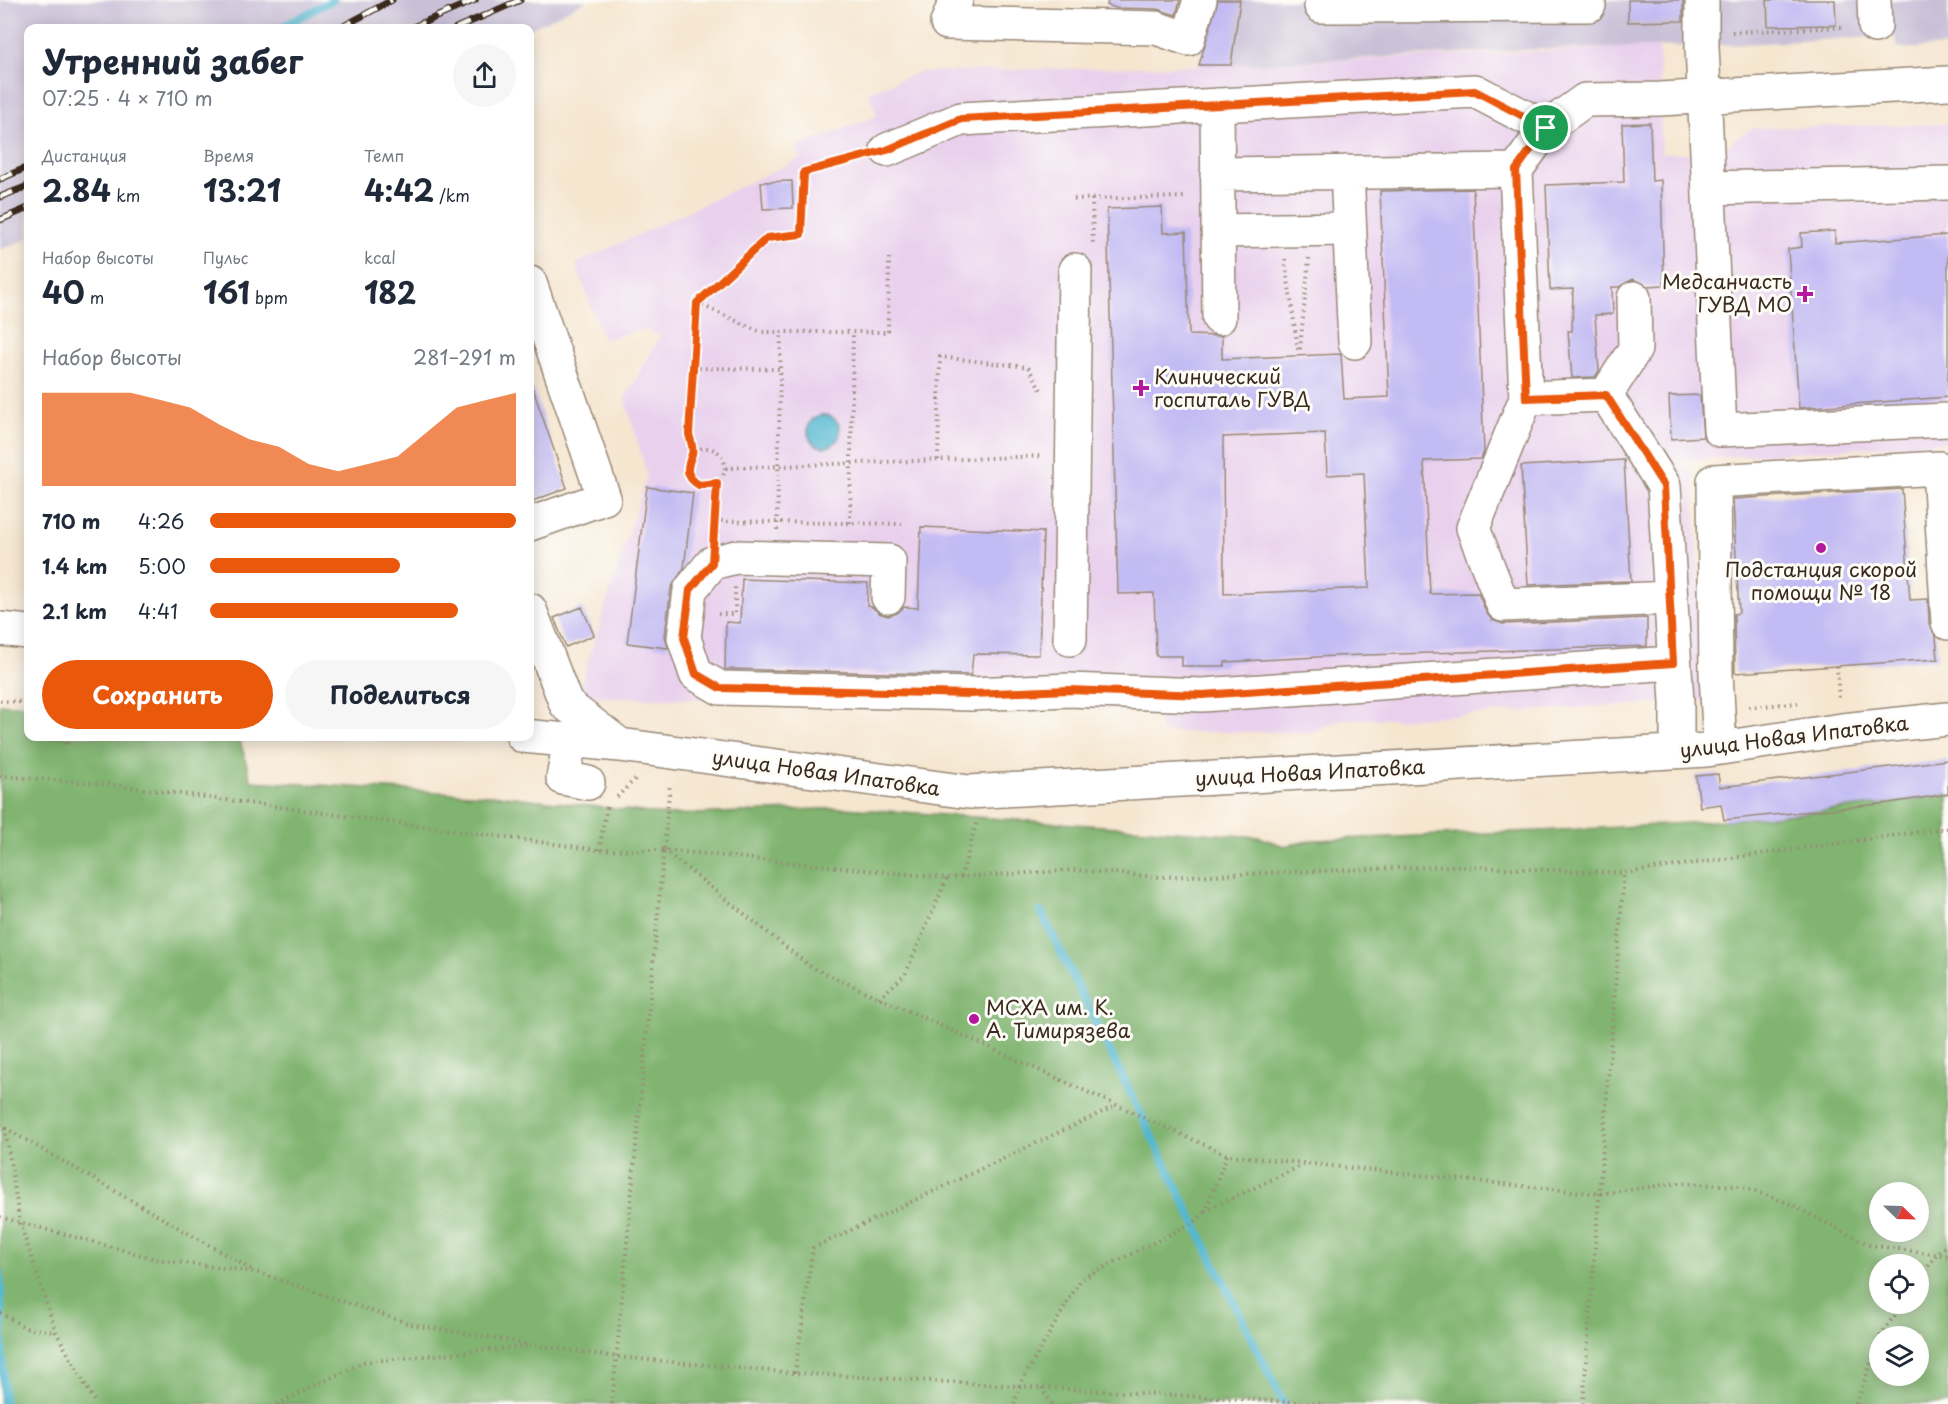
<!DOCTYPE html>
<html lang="ru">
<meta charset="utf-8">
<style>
body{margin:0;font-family:"Playpen Sans",sans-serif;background:#f6f6f7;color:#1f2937;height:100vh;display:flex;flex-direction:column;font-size:22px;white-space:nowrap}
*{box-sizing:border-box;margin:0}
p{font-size:20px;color:#747a83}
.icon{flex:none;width:33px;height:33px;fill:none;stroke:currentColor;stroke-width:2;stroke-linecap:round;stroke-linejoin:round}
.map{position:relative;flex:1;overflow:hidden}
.drawer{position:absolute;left:24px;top:24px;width:510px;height:717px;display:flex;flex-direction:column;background:#fff;border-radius:12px;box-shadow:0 3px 15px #0003}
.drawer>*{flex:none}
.needle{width:39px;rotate:113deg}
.fabs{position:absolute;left:1869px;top:1182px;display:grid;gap:12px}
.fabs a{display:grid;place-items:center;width:60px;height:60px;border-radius:50%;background:#fff;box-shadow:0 3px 15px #0003;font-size:30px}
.pin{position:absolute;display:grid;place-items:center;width:51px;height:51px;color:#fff;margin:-26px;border:3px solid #fff;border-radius:50%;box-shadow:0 2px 6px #0007}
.round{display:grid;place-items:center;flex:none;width:63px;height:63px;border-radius:32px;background:#f6f6f7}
.overview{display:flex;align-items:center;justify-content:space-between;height:102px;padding:0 18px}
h1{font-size:33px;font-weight:700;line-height:45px}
.stats{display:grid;grid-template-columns:repeat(3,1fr);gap:9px;height:102px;padding:6px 18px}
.stats div{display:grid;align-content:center}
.stats b{font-size:30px;font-weight:700}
.stats small{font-size:16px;font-weight:400}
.stats p{font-size:16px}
.chart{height:168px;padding:12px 18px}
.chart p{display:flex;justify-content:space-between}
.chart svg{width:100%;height:108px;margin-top:6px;fill:#ea580c;opacity:.7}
.cta{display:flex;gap:12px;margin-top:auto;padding:12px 18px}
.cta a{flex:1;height:69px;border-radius:36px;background:#ea580c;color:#fff;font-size:24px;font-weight:700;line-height:69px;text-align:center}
.cta a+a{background:#f6f6f7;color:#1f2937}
ul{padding:0 18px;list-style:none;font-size:20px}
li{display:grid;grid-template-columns:96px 72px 1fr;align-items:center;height:45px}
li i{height:15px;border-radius:8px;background:#ea580c}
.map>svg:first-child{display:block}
</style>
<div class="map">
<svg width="1948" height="1404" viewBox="0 0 1948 1404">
<rect width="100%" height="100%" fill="#fdfcf7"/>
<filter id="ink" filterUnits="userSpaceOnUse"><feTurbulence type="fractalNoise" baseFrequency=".0167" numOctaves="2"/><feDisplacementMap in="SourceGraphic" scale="12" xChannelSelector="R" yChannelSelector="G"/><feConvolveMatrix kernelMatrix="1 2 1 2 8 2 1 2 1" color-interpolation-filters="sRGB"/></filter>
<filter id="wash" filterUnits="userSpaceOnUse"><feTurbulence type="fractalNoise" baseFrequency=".008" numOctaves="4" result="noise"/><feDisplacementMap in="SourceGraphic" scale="24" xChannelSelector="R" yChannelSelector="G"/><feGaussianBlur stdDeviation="1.35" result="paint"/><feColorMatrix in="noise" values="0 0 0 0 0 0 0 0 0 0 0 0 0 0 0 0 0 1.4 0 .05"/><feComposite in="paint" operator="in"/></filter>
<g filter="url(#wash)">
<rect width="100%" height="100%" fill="#f5e6d0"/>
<path fill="#e9d1ed" d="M 1659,46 L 1661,153 L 1721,153 L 1735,139 L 1754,128 L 1948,124 L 1948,442 L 1682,460 L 1693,473 L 1706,700 L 1398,719 L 1343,719 L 1312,732 L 1161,732 L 1157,710 L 577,696 L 647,475 L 625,399 L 660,336 L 644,329 L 603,340 L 576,264 L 801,158 L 796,147 L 877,116 L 868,92 L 920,72 L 1231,65 Z"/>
<path fill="#c9bfd7" d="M 0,0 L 587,0 L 530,29 L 28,28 L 28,238 L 0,250 Z
M 1240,0 L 1948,0 L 1948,46 L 1897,49 L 1895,36 L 1702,46 L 1542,49 L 1231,65 Z"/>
<path fill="#80b46f" stroke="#5e6f46" stroke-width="1.5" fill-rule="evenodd" d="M 0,704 L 28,706 L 28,736 L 239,737 L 251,781 L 505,796 L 667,815 L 844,808 L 1259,837 L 1284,846 L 1314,840 C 1526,831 1739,828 1948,794 L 1948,1404 L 0,1404 ZM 1880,1192 L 1918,1192 L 1918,1232 L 1880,1232 ZM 1880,1264 L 1918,1264 L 1918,1304 L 1880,1304 ZM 1880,1336 L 1918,1336 L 1918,1376 L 1880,1376 Z"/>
<path fill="#53b7d1" stroke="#477078" stroke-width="1.5" d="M808 431a16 16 0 1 1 32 0a16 16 0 1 1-32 0Z"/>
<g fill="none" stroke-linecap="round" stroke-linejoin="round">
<path stroke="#53b7d1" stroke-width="8" d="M 280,28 L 333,0
M 1041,912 L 1284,1404
M 0,1273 L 4,1404"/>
</g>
<g id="blocks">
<path fill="#c3bbf3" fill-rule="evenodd" d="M 1108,0 L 1180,0 L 1176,15 L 1157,9 L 1116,8 L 1107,5 Z
M 1218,0 L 1240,0 L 1231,65 L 1199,65 Z
M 1628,0 L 1683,0 L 1683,21 L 1628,22 Z
M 1767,0 L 1835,0 L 1836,25 L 1768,26 Z
M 1650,123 L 1652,181 L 1661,180 L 1664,285 L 1647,286 L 1633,279 L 1619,287 L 1612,287 L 1613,314 L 1595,315 L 1599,371 L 1595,377 L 1572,378 L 1568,331 L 1572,331 L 1573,289 L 1550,290 L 1546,185 L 1624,182 L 1622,124 Z
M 792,181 L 793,208 L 763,209 L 761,182 Z
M 1473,189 L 1484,451 L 1481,459 L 1424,461 L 1430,594 L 1478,593 L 1486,612 L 1492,620 L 1503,624 L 1647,618 L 1647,646 L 1335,656 L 1225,662 L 1225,666 L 1182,666 L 1182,656 L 1156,656 L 1154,593 L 1118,594 L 1107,209 L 1162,207 L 1163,233 L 1186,232 L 1189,335 L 1222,336 L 1222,359 L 1341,354 L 1344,399 L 1389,397 L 1380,191 ZM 1325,433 L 1327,475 L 1364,473 L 1369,588 L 1224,594 L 1223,437 Z
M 1835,231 L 1835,243 L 1948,235 L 1948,397 L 1799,408 L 1788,249 L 1802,247 L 1801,233 Z
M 530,389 L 533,389 L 567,488 L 530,502 Z
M 1700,395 L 1703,437 L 1671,439 L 1669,396 Z
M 1624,460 L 1631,581 L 1528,585 L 1521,466 Z
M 647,487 L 693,493 L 684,568 L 671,588 L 665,636 L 668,648 L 627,643 Z
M 1902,489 L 1910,600 L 1928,599 L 1929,624 L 1936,637 L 1938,659 L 1735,673 L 1734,614 L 1739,613 L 1733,499 Z
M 921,527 L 1043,532 L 1039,655 L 973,654 L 971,675 L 725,669 L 726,622 L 740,623 L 742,579 L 868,583 L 867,606 L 872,607 L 879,613 L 888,616 L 897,613 L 904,607 L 918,608 Z
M 582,607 L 594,635 L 566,647 L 554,618 Z
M 1948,760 L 1948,794 L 1889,803 L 1724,820 L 1721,804 L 1700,807 L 1696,776 L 1718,774 L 1720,787 Z"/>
</g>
</g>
<g filter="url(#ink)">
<use href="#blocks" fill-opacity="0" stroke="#988877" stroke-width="1.5"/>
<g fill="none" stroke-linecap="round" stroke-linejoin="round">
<g stroke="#988877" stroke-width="36">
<path id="minor" d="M 956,0 L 947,23 L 1156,28 L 1188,39 L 1200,0
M 1702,0 L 1702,46 L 1720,430 L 1948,420
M 1874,0 L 1875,26
M 1321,6 L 1589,5 L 1589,0
M 1217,105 L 1219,318
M 1546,128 L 1516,170 L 1526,398 L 1606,395 L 1664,486 L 1677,702 L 1677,751
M 887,150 L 961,119 L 1475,91 L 1546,128 L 1585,100 L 1660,99 L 1948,83
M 1347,172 L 1355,342
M 1217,174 L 1516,170
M 1709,188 L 1948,183
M 1218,231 L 1349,229
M 530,283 L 604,498 L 530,524
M 1606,395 L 1635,349 L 1634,298
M 1526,398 L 1473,528 L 1503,605 L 1670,598
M 888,597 L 889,561 L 736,557 L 712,563 L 690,590 L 684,638 L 696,674 L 720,688 L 971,694 L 1069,690 L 1202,695 L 1673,663
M 530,610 L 566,704 L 620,745
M 0,629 L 28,632
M 1070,639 L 1075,270
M 523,736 L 620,745 L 969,792 L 1707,750 L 1842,730 L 1948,719
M 570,741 L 563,778 L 588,783
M 1720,748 L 1716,674 L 1714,481 L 1939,468 L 1948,623"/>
</g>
<path stroke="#988877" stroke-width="4" stroke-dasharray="1.5 4.5" stroke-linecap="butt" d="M 1732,32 L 1844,27
M 1074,199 L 1187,197
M 1092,199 L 1093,246
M 1285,259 L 1299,356
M 697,303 L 761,332 L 888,332 L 889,258
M 1300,349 L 1309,258
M 693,368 L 781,369
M687 467a19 19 0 1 1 38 0a19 19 0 1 1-38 0Z
M 693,453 L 689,434 L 697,303 L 767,238 L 801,234 L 804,172 L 858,157
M 938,460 L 940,357 L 1028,367 L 1042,392
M 726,468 L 1043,456
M 715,521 L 902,524
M 850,523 L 853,332
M 777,530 L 781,332
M 714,531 L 717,483
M 718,614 L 735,614 L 735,587
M 1837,666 L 1839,700
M 0,701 L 28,702
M 1749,707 L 1798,703
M 66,744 L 67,736
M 0,776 L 107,784 L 599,850 L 663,850 L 947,878 L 1076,870 L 1160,877 L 1453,866 L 1624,873 L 1948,828
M 617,797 L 635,779
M 599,850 L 607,806
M 664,850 L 811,967 L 1227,1155 L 1599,1194 L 1678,1183 L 1740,1186 L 1788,1203 L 1869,1245 L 1948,1256
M 961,877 L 977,821
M 879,998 L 905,975 L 947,878
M 0,1125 L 254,1271
M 5,1128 L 20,1223 L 56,1332 L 96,1404
M 1227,1155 L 1205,1211 L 1307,1163
M 0,1217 L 160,1260 L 256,1272 L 410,1324 L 533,1345 L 617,1357 L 795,1373 L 1325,1404
M 1918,1281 L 1937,1254 L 1948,1245
M 0,1313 L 26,1328 L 56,1332
M 1880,1336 L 1903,1304
M 795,1373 L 813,1248 L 1115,1106
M 1041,1388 L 1052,1404
M 277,1404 L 364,1362 L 527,1346
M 612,1404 L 670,783
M 1014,1404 L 1019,1386 L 1081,1279 L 1195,1222 L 1205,1211
M 1583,1404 L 1624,873
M 1856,1404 L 1880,1338"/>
<use href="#minor" stroke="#fff" stroke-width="33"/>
<g stroke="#3b2a1e" stroke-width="7">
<path id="rail" d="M 340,28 L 392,0
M 411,28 L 475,0
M 456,28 L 520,0
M 0,179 L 28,167
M 0,197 L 28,186
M 0,220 L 28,208"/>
</g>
<use href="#rail" stroke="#fdfcf7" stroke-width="4.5" stroke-dasharray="14" stroke-linecap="butt"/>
</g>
</g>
<g fill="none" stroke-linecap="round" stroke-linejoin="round" filter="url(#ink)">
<g stroke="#fff" stroke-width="12">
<path id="route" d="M 1475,91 L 1546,128 L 1516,170 L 1526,398 L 1606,395 L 1664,486 L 1673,663 L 1202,695 L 1069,690 L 971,694 L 720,688 L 696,674 L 684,638 L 690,590 L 712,563 L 717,483 L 699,485 C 684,476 687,467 692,454 C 694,449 690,439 689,434 L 697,303 L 767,238 L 801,234 L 804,172 L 887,150 L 961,119 Z"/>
</g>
<use href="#route" stroke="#ea580c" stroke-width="8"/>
</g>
<g fill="#b5179e" stroke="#fdfcf7" stroke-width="2">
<path d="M1802 285h6v6h6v6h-6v6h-6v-6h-6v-6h6z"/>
<path d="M1138 379h6v6h6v6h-6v6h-6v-6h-6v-6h6z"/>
<circle cx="1821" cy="548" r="6"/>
<circle cx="974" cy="1019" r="6"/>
</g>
<g text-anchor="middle" stroke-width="6" stroke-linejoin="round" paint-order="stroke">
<g font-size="20" fill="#3b2a1e" stroke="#fdfcf7" text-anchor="start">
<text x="1792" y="289" text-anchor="end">Медсанчасть<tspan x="1792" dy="23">ГУВД МО</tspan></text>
<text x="1154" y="384">Клинический<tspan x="1154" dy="23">госпиталь ГУВД</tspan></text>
<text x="1821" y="577" text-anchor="middle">Подстанция скорой<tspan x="1821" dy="23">помощи № 18</tspan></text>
<text x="986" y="1015">МСХА им. К.<tspan x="986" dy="23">А. Тимирязева</tspan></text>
</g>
<g font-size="20" fill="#3b2a1e" stroke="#fdfcf7">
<text transform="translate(1794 737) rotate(-7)" y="7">улица Новая Ипатовка</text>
<text transform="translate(826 773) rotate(8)" y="7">улица Новая Ипатовка</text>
<text transform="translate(1310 773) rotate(-3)" y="7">улица Новая Ипатовка</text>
</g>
</g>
</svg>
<div class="fabs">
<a><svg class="needle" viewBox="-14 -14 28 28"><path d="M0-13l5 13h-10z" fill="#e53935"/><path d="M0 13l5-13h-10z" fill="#747a83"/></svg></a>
<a><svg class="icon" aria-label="locate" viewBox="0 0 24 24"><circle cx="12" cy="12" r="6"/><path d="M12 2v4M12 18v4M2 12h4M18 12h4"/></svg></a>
<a><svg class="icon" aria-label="layers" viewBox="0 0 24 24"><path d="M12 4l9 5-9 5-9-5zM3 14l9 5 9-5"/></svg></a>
</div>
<div class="pin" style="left:1546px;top:128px;background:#1e9e55"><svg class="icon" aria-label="arrive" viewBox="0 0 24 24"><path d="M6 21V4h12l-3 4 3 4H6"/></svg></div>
<section class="drawer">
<div class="overview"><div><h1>Утренний забег</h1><p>07:25 · 4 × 710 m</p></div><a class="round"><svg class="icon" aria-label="share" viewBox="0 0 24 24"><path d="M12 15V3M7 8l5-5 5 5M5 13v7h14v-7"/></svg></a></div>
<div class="stats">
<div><p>Дистанция</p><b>2.84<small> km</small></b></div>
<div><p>Время</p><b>13:21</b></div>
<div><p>Темп</p><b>4:42<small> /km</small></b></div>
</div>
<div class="stats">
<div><p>Набор высоты</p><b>40<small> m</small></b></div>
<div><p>Пульс</p><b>161<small> bpm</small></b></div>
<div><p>kcal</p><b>182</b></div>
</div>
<div class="chart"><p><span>Набор высоты</span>281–291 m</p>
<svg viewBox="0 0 160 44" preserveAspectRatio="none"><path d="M0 44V6L10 6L20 6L30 6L40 9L50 12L60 19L70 25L80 28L90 35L100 38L110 35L120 32L130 22L140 12L150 9L160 6V44z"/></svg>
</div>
<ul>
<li><b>710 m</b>4:26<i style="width:100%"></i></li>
<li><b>1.4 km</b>5:00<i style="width:62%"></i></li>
<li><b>2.1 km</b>4:41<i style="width:81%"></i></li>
</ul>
<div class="cta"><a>Сохранить</a><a>Поделиться</a></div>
</section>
</div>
